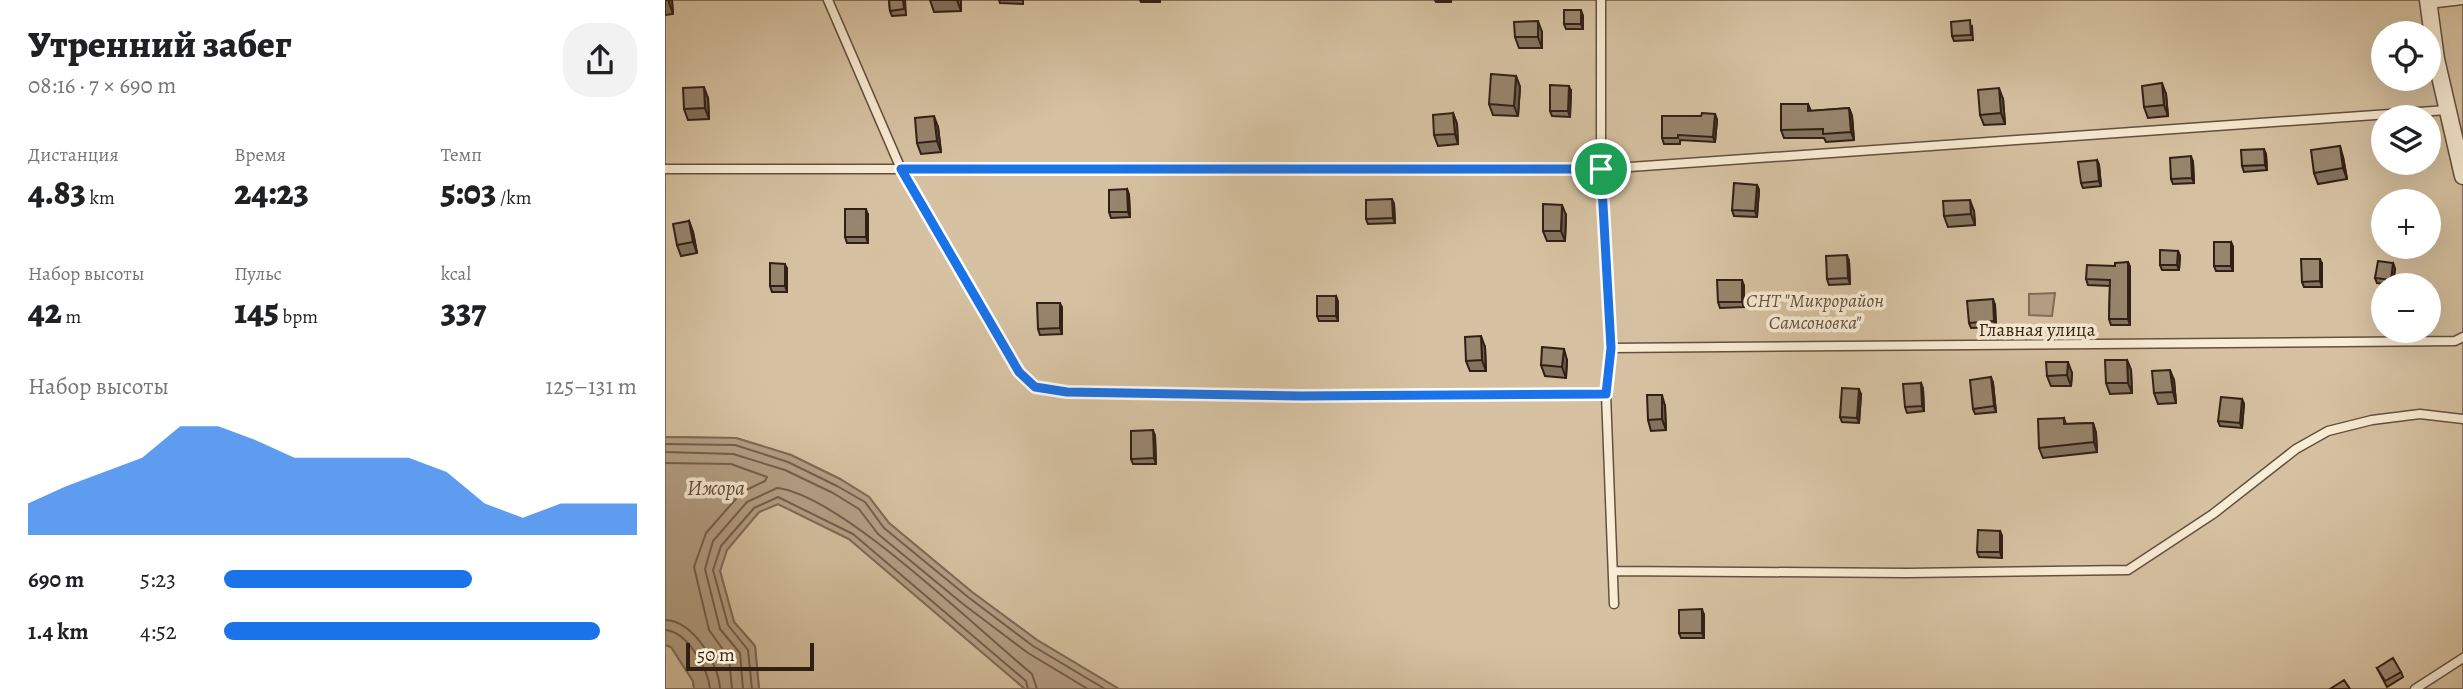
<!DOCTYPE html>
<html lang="ru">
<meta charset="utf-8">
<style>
body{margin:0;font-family:Alegreya,serif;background:#f2f2f2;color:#202124;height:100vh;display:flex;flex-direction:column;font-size:26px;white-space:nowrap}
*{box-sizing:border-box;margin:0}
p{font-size:23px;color:#757577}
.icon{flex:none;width:38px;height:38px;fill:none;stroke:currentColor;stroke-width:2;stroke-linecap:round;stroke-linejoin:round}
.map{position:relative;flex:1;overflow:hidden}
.sheet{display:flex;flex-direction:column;background:#fff;width:665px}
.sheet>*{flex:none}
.buttons{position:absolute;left:1706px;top:21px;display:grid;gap:14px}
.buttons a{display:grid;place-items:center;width:70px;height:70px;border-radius:50%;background:#fff;box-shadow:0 7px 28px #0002;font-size:35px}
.scale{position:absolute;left:21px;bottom:18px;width:128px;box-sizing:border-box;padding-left:7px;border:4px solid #311f15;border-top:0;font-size:19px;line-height:24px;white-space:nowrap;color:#311f15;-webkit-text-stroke:5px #faedd5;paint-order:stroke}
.pin{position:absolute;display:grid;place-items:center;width:60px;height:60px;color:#fff;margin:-30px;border:4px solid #fff;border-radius:50%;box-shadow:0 2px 7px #0007}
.round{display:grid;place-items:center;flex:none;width:74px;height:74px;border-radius:28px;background:#f2f2f2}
.headline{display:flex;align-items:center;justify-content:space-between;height:119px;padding:0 28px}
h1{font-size:38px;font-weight:800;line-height:52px}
.metrics{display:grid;grid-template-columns:repeat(3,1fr);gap:10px;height:119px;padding:7px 28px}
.metrics div{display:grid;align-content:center}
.metrics b{font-size:35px;font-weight:800}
.metrics small{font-size:19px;font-weight:400}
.metrics p{font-size:19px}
.chart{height:196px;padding:14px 28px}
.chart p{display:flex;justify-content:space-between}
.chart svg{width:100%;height:126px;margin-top:7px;fill:#1a73e8;opacity:.7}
ul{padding:0 28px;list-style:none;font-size:23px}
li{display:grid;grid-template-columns:112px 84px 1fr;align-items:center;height:52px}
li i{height:18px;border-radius:9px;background:#1a73e8}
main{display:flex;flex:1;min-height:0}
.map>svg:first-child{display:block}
</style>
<main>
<section class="sheet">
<div class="headline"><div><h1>Утренний забег</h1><p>08:16 · 7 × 690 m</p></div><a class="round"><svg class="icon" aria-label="share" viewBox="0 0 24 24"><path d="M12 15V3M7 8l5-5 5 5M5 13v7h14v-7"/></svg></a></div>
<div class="metrics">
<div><p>Дистанция</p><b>4.83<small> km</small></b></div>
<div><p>Время</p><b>24:23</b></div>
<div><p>Темп</p><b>5:03<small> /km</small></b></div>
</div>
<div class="metrics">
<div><p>Набор высоты</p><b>42<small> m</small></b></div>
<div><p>Пульс</p><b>145<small> bpm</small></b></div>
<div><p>kcal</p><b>337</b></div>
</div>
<div class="chart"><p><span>Набор высоты</span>125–131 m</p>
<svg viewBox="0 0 160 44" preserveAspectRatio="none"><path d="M0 44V33L10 27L20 22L30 17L40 6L50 6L60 11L70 17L80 17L90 17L100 17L110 22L120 33L130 38L140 33L150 33L160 33V44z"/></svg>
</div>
<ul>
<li><b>690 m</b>5:23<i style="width:60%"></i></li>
<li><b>1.4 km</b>4:52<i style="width:91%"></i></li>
</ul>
</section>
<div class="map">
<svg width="1798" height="689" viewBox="0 0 1798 689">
<rect width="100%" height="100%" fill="#f8e3bf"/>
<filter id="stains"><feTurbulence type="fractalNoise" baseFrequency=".00286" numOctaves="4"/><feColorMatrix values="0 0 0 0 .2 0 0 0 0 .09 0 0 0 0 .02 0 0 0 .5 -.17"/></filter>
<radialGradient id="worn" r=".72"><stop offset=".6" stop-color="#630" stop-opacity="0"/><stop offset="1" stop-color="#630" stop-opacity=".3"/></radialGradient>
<path fill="#d6c2a2" stroke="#84705c" stroke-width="2" fill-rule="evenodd" d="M 0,0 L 1798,0 L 1798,689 L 454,689 L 372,640 L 307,592 L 224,523 L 204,497 L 175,479 L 126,455 L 71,438 L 0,437 ZM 1718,33 L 1764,33 L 1764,79 L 1718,79 ZM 1718,117 L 1764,117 L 1764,163 L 1718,163 ZM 1718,201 L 1764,201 L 1764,247 L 1718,247 ZM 1718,285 L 1764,285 L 1764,331 L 1718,331 Z
M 113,504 L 184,539 L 360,689 L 94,689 L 90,646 L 69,622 L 55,571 L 61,550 L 94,512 Z
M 0,645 L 6,647 L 28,681 L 29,689 L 0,689 Z"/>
<path fill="#b4a085" stroke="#806c58" stroke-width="2" d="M 1390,293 L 1387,316 L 1364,315 L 1364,294 Z
M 0,437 L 71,438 L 126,455 L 175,479 L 204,497 L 224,523 L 307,592 L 372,640 L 454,689 L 360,689 L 184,539 L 113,504 L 94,512 L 62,550 L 55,571 L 69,622 L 90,646 L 94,689 L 29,689 L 28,681 L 6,647 L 0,645 Z"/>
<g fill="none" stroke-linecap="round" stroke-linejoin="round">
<path stroke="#72604d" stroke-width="2" d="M 0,444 L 70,445 L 123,462 L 172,486 L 200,502 L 219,528 L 303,597 L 368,646 L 440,689
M 0,452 L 68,454 L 120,470 L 168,493 L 194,509 L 213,534 L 298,604 L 363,653 L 423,689
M 0,463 L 66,464 L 102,477 L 100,481 L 77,492 L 41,533 L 29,567 L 44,630 L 64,658 L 67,689
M 0,620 C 28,621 54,663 55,689
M 0,630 C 22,631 43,669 45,689
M 78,689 L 75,653 L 55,629 L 40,569 L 48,541 L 82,502 L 112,488 C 176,495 313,630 367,674 L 372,689
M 87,689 L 83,650 L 63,625 L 48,570 L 56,546 L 89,508 L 113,497 L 188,534 L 361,681 L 363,689"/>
<g stroke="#635040" stroke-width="11">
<path id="service" d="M 163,0 L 236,169 L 354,372 L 370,387 L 402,392 L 636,396 L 941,394
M 936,0 L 936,169 L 946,348 L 941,394 L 949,604
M 1763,4 L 1798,0
M 0,169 L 936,169 L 1782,110
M 946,348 L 1790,341 L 1798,337
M 948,571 L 1242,573 L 1463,570 L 1548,514 L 1631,449 L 1663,431 L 1707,420 L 1755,414 L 1798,419
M 1750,689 L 1798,658"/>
</g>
<g stroke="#635040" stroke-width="19">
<path id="minor" d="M 1763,0 L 1771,59 L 1798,176"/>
</g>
<use href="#service" stroke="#faedd5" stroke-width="8"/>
<use href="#minor" stroke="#faedd5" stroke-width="16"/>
</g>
<path fill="#83725e" stroke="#311f15" stroke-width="2" d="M 0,0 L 7,0 L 8,14 L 0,15 Z
M 224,0 L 240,0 L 241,15 L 227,16 L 225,11 Z
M 265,0 L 296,0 L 296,11 L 269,12 Z
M 334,0 L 358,0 L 358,4 L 335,3 Z
M 475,0 L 495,0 L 495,2 L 476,2 Z
M 770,0 L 786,0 L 786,2 L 771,2 Z
M 918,16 L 918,29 L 901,29 L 899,24 Z
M 1307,26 L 1308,40 L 1289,41 L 1287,36 Z
M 877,32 L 877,48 L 854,48 L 850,37 Z
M 851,76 L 855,87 L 853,116 L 828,115 L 824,104 Z
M 906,91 L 905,117 L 887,116 L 885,111 Z
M 1501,94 L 1503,116 L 1483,118 L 1479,107 Z
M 43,98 L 44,119 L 23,120 L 19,109 Z
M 1338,99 L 1340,124 L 1319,125 L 1315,115 Z
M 1143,104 L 1146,111 L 1184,108 L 1187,116 L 1189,140 L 1161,142 L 1159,138 L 1119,138 L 1116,130 Z
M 788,113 L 792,124 L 793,144 L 773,146 L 769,135 Z
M 1050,114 L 1052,120 L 1050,142 L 1015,140 L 1015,144 L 999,144 L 997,138 L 1036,116 Z
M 273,127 L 276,152 L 256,154 L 252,143 Z
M 1601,154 L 1602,170 L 1579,172 L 1577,166 Z
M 1678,157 L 1682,179 L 1653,184 L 1649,173 Z
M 1432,160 L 1434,165 L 1436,186 L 1418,188 L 1416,183 Z
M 1528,162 L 1529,183 L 1508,184 L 1506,179 Z
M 1092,185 L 1094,190 L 1092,217 L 1069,216 L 1067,210 Z
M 462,189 L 464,195 L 465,217 L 446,218 L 444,212 Z
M 729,204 L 730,223 L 703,224 L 701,219 Z
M 1309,211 L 1310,225 L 1283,227 L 1279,216 Z
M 203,215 L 203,243 L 182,243 L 180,237 Z
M 901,215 L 900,241 L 882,241 L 878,231 Z
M 24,221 L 28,232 L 32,253 L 16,256 L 12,245 Z
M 1566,242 L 1568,247 L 1568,271 L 1551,271 L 1549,266 Z
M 1513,251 L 1515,256 L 1514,270 L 1497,270 L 1495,265 Z
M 1184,261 L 1185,284 L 1164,285 L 1162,279 Z
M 1463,262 L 1465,267 L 1465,325 L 1446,325 L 1444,319 L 1445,286 L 1423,285 L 1421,279 L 1450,266 Z
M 1728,263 L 1730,269 L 1728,285 L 1712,283 L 1710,278 Z
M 1657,264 L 1657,287 L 1639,287 L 1637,282 Z
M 122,269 L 122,292 L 107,292 L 105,286 Z
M 1079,286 L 1079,307 L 1055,308 L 1053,302 Z
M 671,296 L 673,302 L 673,321 L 654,321 L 652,316 Z
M 1330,305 L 1331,327 L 1306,328 L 1304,323 Z
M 397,308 L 397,334 L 375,335 L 373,329 Z
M 820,347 L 821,371 L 805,371 L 801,361 Z
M 902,360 L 901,378 L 880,376 L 876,365 Z
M 1462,360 L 1466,370 L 1467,393 L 1445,394 L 1441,383 Z
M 1407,373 L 1406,386 L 1386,386 L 1382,376 Z
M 1509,380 L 1511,403 L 1493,404 L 1489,393 Z
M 1256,383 L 1258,389 L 1259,411 L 1242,413 L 1240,407 Z
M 1328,383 L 1331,412 L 1310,414 L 1308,409 Z
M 1196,395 L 1194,423 L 1177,422 L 1175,417 Z
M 1577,399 L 1579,404 L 1577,428 L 1555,426 L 1553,421 Z
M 1000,406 L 1001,430 L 986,431 L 983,420 Z
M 1399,418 L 1401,424 L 1428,423 L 1431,433 L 1432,452 L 1378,458 L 1374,448 Z
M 490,436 L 491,464 L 468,464 L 466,459 Z
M 1335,531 L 1337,536 L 1337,558 L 1314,557 L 1312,552 Z
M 1039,615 L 1039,638 L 1016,638 L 1014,633 Z
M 1712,668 L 1736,672 L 1738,677 L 1722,687 Z"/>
<path fill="#6a5d4c" stroke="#311f15" stroke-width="2" d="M 4,0 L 7,0 L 8,14 L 4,3 Z
M 292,0 L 296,0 L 296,11 Z
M 916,10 L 918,16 L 918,29 L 916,24 Z
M 873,21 L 877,32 L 877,48 L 873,37 Z
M 851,76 L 855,87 L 853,116 L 849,106 Z
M 1497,83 L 1501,94 L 1503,116 L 1499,105 Z
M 904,86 L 906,91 L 905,117 L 903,111 Z
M 39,87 L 43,98 L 44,119 L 40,108 Z
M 1334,88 L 1338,99 L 1340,124 L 1336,113 Z
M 1184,108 L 1187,116 L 1189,140 L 1186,132 Z
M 788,113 L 792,124 L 793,144 L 790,134 Z
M 1050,114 L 1052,120 L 1050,142 L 1048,137 Z
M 269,116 L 273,127 L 276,152 L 272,141 Z
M 1675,146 L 1678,157 L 1682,179 L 1678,168 Z
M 1599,149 L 1601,154 L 1602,170 L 1600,165 Z
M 1526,156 L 1528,162 L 1529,183 L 1527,178 Z
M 1432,160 L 1434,165 L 1436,186 L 1434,181 Z
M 1092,185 L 1094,190 L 1092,217 L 1090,211 Z
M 462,189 L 464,195 L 465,217 L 463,212 Z
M 727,199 L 729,204 L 730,223 L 728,218 Z
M 1305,200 L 1309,211 L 1310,225 L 1306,214 Z
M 897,205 L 901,215 L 900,241 L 896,231 Z
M 201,209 L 203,215 L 203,243 L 201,237 Z
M 24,221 L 28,232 L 32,253 L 28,242 Z
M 1566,242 L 1568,247 L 1568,271 L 1566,266 Z
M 1513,251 L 1515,256 L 1514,270 L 1512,265 Z
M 1182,255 L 1184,261 L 1185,284 L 1183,278 Z
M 1655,259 L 1657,264 L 1657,287 L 1655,281 Z
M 1463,262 L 1465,267 L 1465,325 L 1463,319 Z
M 1728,263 L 1730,269 L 1727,285 L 1726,280 Z
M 120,264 L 122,269 L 122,292 L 120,286 Z
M 1077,280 L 1079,286 L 1079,307 L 1077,302 Z
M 671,296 L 673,302 L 673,321 L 671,316 Z
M 1328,299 L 1330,305 L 1331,327 L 1329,321 Z
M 395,303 L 397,308 L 397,334 L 395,328 Z
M 816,336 L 820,347 L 821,371 L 817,360 Z
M 899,349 L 902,360 L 901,378 L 897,367 Z
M 1462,360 L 1466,370 L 1467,393 L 1463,383 Z
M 1403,362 L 1407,373 L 1406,386 L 1402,375 Z
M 1505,370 L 1509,380 L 1511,403 L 1508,392 Z
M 1326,377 L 1328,383 L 1331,412 L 1329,406 Z
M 1256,383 L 1258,389 L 1259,411 L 1257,406 Z
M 1194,389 L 1196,395 L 1194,423 L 1192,418 Z
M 997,395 L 1000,406 L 1001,430 L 997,419 Z
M 1577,399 L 1579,404 L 1577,428 L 1575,423 Z
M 1428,423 L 1431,433 L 1432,452 L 1429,442 Z
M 488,430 L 490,436 L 491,464 L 489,458 Z
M 1335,531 L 1337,536 L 1337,558 L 1335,552 Z
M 1037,609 L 1039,615 L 1039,638 L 1037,633 Z"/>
<path fill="#98856d" stroke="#311f15" stroke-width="2" d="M 224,0 L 238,0 L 239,9 L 225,11 Z
M 899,10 L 916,10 L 916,24 L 899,24 Z
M 1305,20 L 1306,35 L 1287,36 L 1286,22 Z
M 873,21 L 873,37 L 850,37 L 849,22 Z
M 826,74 L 851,76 L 849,106 L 824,104 Z
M 1497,83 L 1499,105 L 1479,107 L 1477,86 Z
M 885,85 L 904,86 L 903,111 L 885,111 Z
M 39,87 L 40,108 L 19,109 L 18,88 Z
M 1334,88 L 1336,113 L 1315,115 L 1313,90 Z
M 1116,104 L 1143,104 L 1143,111 L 1184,108 L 1186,132 L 1158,134 L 1158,129 L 1116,130 Z
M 788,113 L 790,134 L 769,135 L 768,115 Z
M 1037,113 L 1050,114 L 1048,137 L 1013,135 L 1013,138 L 997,138 L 997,116 L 1036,116 Z
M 269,116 L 272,141 L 252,143 L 250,118 Z
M 1675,146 L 1678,168 L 1649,173 L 1646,150 Z
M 1599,149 L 1600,165 L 1577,166 L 1576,150 Z
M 1526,156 L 1527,178 L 1506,179 L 1505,158 Z
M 1432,160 L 1434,181 L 1416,183 L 1413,162 Z
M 1069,183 L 1092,185 L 1090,211 L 1067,210 Z
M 462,189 L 463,212 L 444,212 L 444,190 Z
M 727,199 L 728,218 L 701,219 L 701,200 Z
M 1305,200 L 1306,214 L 1279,216 L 1278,201 Z
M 878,204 L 897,205 L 896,231 L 878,231 Z
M 180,209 L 201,209 L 201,237 L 180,237 Z
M 24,221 L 28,242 L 12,245 L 8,224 Z
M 1549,242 L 1566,242 L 1566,266 L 1549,266 Z
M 1495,250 L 1513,251 L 1512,265 L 1495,265 Z
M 1182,255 L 1183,278 L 1162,279 L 1161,256 Z
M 1636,259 L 1655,259 L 1655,281 L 1637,282 Z
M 1713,261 L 1728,263 L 1726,280 L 1710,278 Z
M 1463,262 L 1463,319 L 1444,319 L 1445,280 L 1421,279 L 1422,265 L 1450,266 L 1450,263 Z
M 105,263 L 120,264 L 120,286 L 105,286 Z
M 1052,280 L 1077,280 L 1077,302 L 1053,302 Z
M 652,296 L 671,296 L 671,316 L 652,316 Z
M 1328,299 L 1329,321 L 1304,323 L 1302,301 Z
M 372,303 L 395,303 L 395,328 L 373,329 Z
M 816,336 L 817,360 L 801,361 L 800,337 Z
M 877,347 L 899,349 L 897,367 L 876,365 Z
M 1440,360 L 1462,360 L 1463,383 L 1441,383 Z
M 1381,362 L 1403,362 L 1402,375 L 1382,376 Z
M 1505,370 L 1508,392 L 1489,393 L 1487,371 Z
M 1326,377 L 1329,406 L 1308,409 L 1305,380 Z
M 1256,383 L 1257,406 L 1240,407 L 1238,384 Z
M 1177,388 L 1194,389 L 1192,418 L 1175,417 Z
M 982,395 L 997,395 L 997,419 L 983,420 Z
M 1556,397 L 1577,399 L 1575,423 L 1553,421 Z
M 1399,418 L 1399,424 L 1428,423 L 1429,442 L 1374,448 L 1373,419 Z
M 488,430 L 489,458 L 466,459 L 466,431 Z
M 1313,530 L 1335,531 L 1335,552 L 1312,552 Z
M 1037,609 L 1037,633 L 1014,633 L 1014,610 Z
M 1728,658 L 1736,672 L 1720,681 L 1712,668 Z
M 1679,680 L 1685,689 L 1665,689 Z"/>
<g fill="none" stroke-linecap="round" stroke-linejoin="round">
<g stroke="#fff" stroke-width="14">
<path id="route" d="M 236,169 L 936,169 L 946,348 L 941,394 L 636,396 L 402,392 L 370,387 L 354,372 Z"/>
</g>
<use href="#route" stroke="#1a73e8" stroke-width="9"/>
</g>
<g text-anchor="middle" stroke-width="7" stroke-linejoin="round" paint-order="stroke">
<g font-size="19" font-style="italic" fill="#63503f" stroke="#faedd5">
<text x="1150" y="307">СНТ "Микрорайон<tspan x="1150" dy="22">Самсоновка"</tspan></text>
</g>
<g font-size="19" fill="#311f15" stroke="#faedd5">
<text x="1372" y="336">Главная улица</text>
</g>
<g font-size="21" font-style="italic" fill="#5f4c3c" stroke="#faedd5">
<text x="51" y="495">Ижора</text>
</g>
</g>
<rect width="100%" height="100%" filter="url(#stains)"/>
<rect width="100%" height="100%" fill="url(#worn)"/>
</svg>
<div class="buttons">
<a><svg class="icon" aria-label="locate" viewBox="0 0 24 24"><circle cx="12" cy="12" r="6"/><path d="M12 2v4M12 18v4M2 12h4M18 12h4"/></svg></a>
<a><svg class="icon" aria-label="layers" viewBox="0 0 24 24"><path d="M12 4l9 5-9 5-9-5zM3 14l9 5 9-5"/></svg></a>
<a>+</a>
<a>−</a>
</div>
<div class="scale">50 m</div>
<div class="pin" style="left:936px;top:169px;background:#1e9e55"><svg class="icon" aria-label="arrive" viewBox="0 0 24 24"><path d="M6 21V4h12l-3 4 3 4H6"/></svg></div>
</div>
</main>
